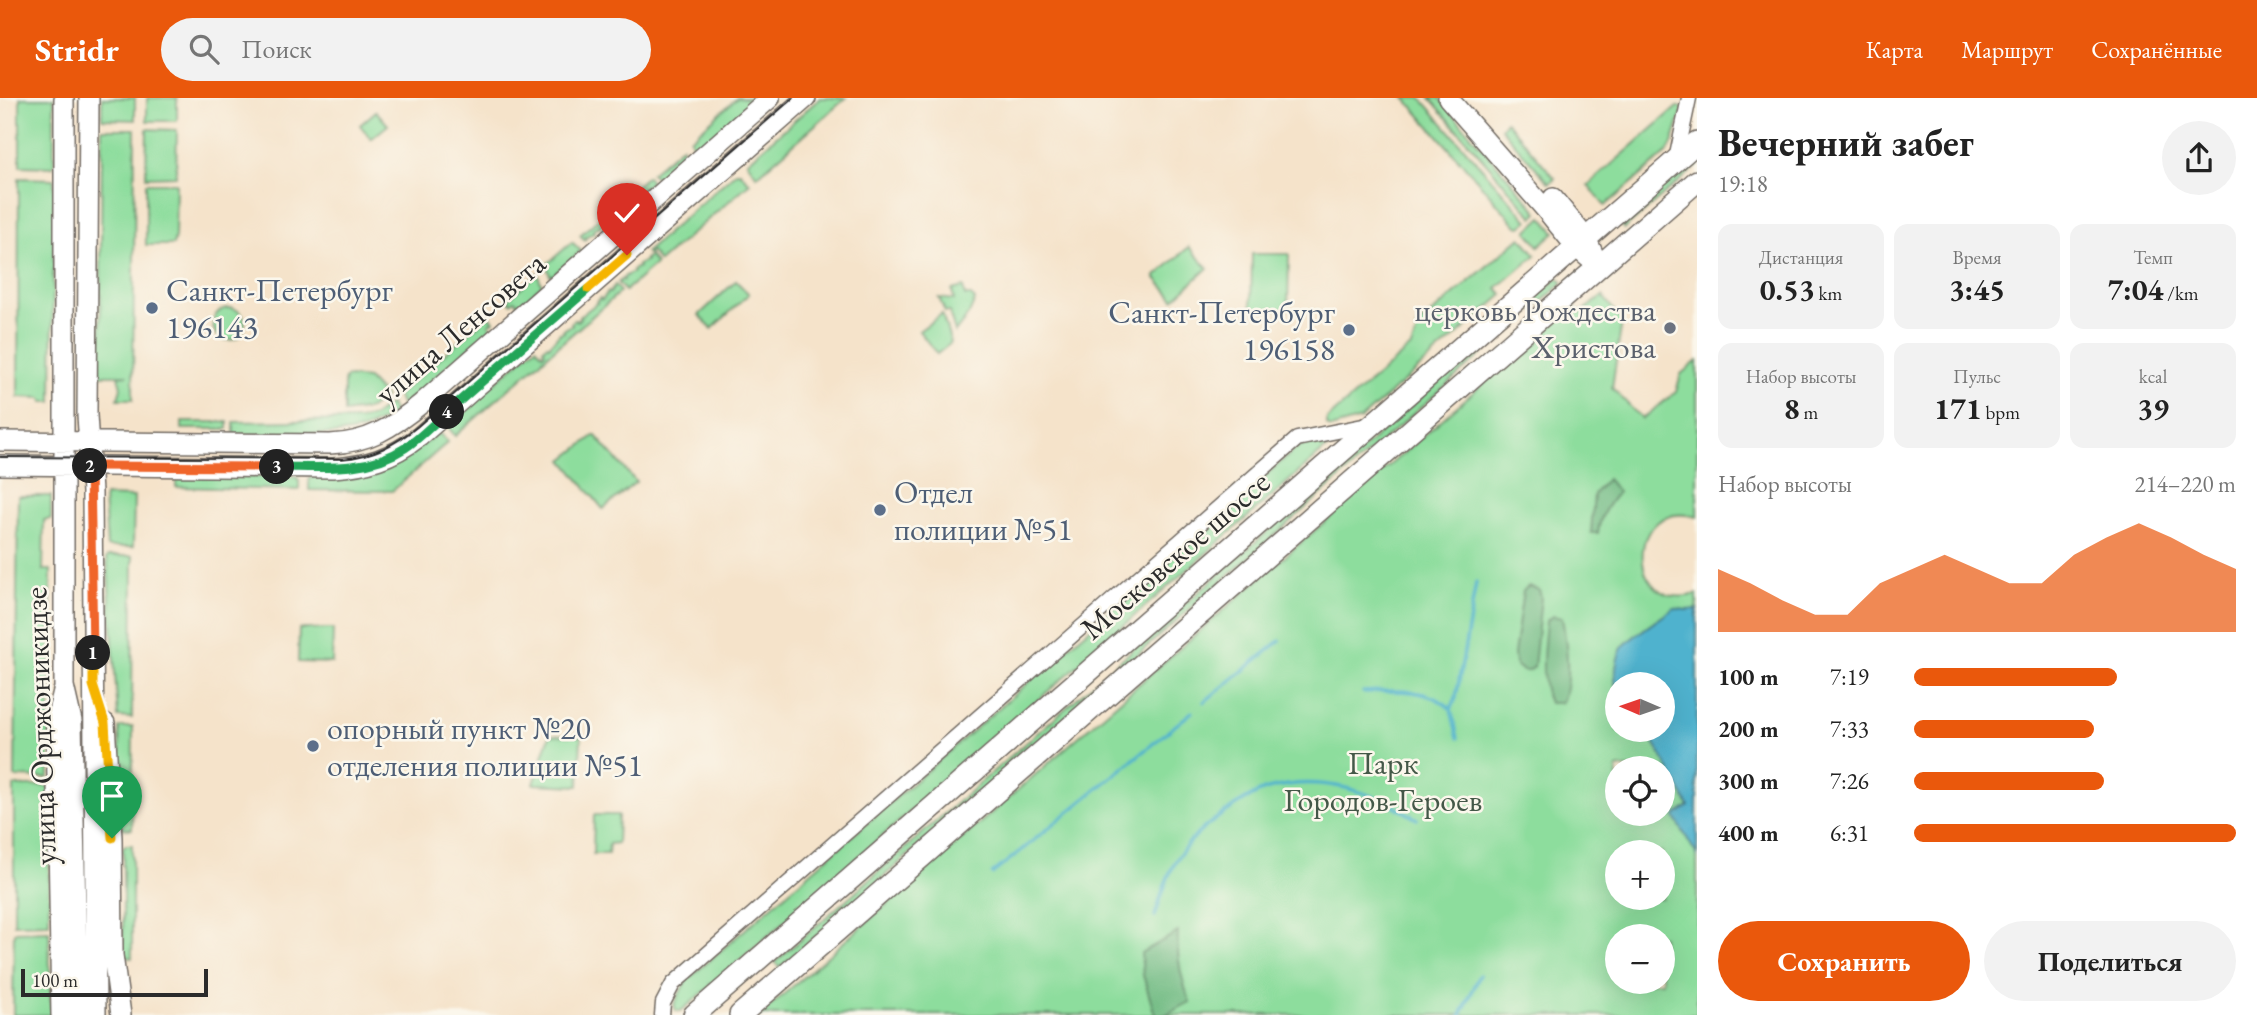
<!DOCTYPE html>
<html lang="ru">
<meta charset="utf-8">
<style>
body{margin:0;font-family:"EB Garamond",serif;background:#f2f2f2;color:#222;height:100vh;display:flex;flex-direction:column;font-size:26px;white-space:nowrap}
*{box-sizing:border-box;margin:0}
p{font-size:23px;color:#767676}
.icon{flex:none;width:38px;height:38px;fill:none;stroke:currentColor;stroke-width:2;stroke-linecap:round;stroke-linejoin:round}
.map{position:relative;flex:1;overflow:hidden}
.details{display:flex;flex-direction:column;background:#fff;width:560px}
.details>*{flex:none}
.needle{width:46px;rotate:272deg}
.controls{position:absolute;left:1605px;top:574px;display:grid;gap:14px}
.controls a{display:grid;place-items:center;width:70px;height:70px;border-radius:50%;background:#fff;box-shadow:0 7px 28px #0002;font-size:35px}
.scale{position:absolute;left:21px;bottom:18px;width:187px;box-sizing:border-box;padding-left:7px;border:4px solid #2b2b2b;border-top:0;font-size:19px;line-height:24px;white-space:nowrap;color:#2b2b2b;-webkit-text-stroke:5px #fbf7ec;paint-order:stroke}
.pin{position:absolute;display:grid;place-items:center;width:60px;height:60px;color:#fff;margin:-72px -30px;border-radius:50% 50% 50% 0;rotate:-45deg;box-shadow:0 0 7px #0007}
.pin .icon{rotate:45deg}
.km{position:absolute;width:35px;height:35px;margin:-18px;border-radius:50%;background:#222;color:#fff;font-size:19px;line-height:35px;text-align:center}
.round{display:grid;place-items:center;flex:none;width:74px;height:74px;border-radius:37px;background:#f2f2f2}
.summary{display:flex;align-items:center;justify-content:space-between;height:119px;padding:0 21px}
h1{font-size:38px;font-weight:700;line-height:52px}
.figures{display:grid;grid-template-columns:repeat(3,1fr);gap:10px;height:119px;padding:7px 21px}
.figures div{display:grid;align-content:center;border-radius:14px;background:#f2f2f2;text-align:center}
.figures b{font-size:30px;font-weight:700}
.figures small{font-size:19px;font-weight:400}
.figures p{font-size:19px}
.chart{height:196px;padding:14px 21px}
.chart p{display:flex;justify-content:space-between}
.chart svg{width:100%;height:126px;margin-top:7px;fill:#ea580c;opacity:.7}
.action{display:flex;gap:14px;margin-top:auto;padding:14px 21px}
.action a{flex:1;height:80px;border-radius:42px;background:#ea580c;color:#fff;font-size:28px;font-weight:700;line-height:80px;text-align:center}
.action a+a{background:#f2f2f2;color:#222}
ul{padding:0 21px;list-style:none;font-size:23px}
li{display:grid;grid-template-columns:112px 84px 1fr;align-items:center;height:52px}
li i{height:18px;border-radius:9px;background:#ea580c}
header{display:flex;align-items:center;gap:42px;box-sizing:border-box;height:98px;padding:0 35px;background:#ea580c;color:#fff}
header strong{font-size:33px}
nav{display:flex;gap:38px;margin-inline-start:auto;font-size:24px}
.search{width:490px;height:63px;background:#f2f2f2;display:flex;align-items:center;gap:18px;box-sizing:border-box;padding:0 24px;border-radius:38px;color:#767676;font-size:26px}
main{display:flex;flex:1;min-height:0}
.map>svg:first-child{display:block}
</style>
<header>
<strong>Stridr</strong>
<div class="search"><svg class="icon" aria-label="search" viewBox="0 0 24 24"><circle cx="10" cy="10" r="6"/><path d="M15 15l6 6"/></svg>Поиск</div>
<nav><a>Карта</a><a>Маршрут</a><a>Сохранённые</a></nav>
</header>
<main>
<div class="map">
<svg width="1697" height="917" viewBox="0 0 1697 917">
<rect width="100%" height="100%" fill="#fbf7ec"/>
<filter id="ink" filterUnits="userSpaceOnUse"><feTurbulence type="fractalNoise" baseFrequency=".0143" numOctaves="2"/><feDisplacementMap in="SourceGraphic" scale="14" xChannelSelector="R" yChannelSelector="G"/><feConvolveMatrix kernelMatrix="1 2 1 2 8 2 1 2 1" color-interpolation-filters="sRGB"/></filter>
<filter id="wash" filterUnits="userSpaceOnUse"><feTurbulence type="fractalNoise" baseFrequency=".00686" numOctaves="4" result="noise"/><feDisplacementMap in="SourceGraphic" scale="28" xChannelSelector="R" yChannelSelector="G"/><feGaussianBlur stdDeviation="1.57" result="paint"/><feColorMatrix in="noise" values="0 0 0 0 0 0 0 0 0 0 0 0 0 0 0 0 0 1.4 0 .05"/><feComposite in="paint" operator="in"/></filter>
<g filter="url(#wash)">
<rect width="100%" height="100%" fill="#f5e3ca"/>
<path fill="#8ddd9d" stroke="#5c8464" stroke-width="2" fill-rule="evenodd" d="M 20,0 L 54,0 L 54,67 L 52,69 L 20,68 Z
M 102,0 L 135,0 L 135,22 L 102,21 Z
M 147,0 L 177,0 L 177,23 L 147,23 Z
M 737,0 L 756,0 L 697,51 L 694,50 L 690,41 Z
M 820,0 L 846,0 L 757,78 L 747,64 Z
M 1405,0 L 1421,0 L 1528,123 L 1521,129 L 1517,128 Z
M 1430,0 L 1439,0 L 1538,114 L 1533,119 Z
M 1677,9 L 1682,9 L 1682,14 L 1672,46 L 1667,55 L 1605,108 L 1588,87 Z
M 376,13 L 388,27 L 371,41 L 360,27 Z
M 1506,23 L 1555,80 L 1549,85 L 1501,30 Z
M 102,31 L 135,31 L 133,301 L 118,301 L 121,289 L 118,278 L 128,277 L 100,277 Z
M 147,31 L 177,32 L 176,78 L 146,79 Z
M 682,48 L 685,62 L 660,83 L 651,75 Z
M 1697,58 L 1697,68 L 1624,131 L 1620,126 Z
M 736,74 L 740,74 L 750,85 L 659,164 L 651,154 L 648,156 L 646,154 Z
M 647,78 L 651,84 L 642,90 L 643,91 L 638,93 L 625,107 L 624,105 L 615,113 L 615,115 L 612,118 L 611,117 L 598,130 L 597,129 L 593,132 L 594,134 L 587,138 L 585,142 L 580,137 Z
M 19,80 L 54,81 L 52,304 L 43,304 L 42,300 L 18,299 Z
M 146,85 L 176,85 L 175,139 L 173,147 L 146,147 Z
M 1542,119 L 1555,134 L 1539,148 L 1527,133 Z
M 1521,139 L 1536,157 L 1497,190 L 1503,197 L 1361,321 L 1331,330 L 1327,328 L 1327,321 L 1411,249 L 1416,236 L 1416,229 Z
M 572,144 L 581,153 L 553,177 L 550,177 L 546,167 Z
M 1189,149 L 1208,170 L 1174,201 L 1155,179 Z
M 1252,156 L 1289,156 L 1288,211 L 1251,210 Z
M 649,158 L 656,166 L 625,193 L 618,185 L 622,181 L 623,182 L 625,178 L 633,174 L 632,172 L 639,169 L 638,167 L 646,162 L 645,161 Z
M 537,175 L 542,187 L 519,207 L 515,202 L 511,205 L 508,201 Z
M 1558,180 L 1563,185 L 779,870 L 775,864 Z
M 736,183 L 749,196 L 712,231 L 699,217 Z
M 615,187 L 620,194 L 455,338 L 448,329 L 448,325 L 536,249 L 543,256 L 545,254 L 543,251 L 547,247 L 549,248 L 560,235 L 564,234 L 563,232 L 572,227 L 571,225 L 575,222 L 577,223 L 580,220 L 579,219 L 597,205 L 596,204 L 600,200 L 602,202 L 608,194 L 610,195 Z
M 963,189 L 965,198 L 971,198 L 975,202 L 969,216 L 955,234 L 949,214 L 945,214 L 939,200 L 954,202 L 952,192 Z
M 1603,198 L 1622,223 L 1612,290 L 1642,321 L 1676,294 L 1681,276 L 1697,263 L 1697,419 C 1624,399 1625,517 1697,496 L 1697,917 L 760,917 L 1573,207 L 1581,215 ZM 1617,586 L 1662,586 L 1662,632 L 1617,632 ZM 1617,670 L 1662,670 L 1662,716 L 1617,716 ZM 1617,754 L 1662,754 L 1662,800 L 1617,800 ZM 1617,838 L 1662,838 L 1662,884 L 1617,884 Z
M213 226a16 16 0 1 1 32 0a16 16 0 1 1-32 0Z
M 942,216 L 951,245 L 937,256 L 919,233 Z
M 489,217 L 494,223 L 489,226 L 492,230 L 405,307 L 401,306 L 397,297 Z
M 348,279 L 368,281 L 385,299 L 370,311 L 344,315 L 344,286 L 345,280 Z
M 390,306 L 393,313 L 392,318 L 363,332 L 337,336 L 234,336 L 234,324 L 359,322 L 374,318 Z
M 182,324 L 228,324 L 228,331 L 182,331 Z
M 436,336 L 440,336 L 448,344 L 392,393 L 309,392 L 309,381 L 311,379 C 367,379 393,373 436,336 Z
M 595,337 L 636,384 L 603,411 L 563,362 Z
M 1325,342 L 1330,343 L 1329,348 L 713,886 L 710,886 L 711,888 L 681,913 L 676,913 L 674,906 L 686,883 L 1299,348 Z
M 176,378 L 296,379 L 299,382 L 299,392 L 176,389 Z
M 18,398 L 51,398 L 51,421 L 44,422 L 43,472 L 51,472 L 49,678 L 48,680 L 15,679 Z
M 104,398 L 134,399 L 133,449 L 107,449 Z
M 109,458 L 133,458 L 132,620 L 118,619 L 107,460 Z
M 299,531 L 333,531 L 332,565 L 298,564 Z
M 121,629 L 133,629 L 132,731 L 122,730 L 119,630 Z
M 550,637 L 581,638 L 579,688 L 534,686 Z
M 14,688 L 49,688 L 49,825 L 14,826 Z
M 594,717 L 618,717 L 617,745 L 609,746 L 608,756 L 593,756 Z
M 126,747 L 132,747 L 132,860 L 123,859 L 123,749 Z
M 49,833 L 51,917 L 13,917 L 14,834 Z"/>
<path fill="#72bc84" stroke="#4e7458" stroke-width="2" d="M 1607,381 L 1618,394 C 1607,407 1600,418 1598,435 L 1591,435 L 1594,396 Z
M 1529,488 L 1539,492 L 1541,499 L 1534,569 L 1529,573 L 1523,573 L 1515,566 L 1514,556 L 1523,493 Z
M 1553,518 L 1562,520 C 1566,541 1572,587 1561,605 L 1549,605 C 1539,581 1544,549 1546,523 Z
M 1178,834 C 1176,859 1181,881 1190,904 L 1165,917 L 1155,917 L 1143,877 L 1141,855 Z"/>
<path fill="#4fb2ce" stroke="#3d6e7c" stroke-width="2" d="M 1674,510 L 1686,512 L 1697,511 L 1697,757 L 1675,720 L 1676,717 L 1689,708 L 1647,632 L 1662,632 L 1662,586 L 1617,586 L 1617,604 C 1614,587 1614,565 1622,550 C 1627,541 1664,518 1674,510 Z"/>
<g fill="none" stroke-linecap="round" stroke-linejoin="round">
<path stroke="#4fb2ce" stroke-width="3.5" d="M 1363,594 C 1392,593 1428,588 1451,611 L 1458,640
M 1204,604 L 1280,543
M 1451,611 L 1456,600 L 1476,485
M 992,776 L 1192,614
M 1155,818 C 1161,800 1166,779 1176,763 C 1189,741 1205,728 1226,714 C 1239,706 1253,695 1268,691 C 1320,676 1373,693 1417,721
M 1461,917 L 1480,877"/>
</g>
</g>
<g filter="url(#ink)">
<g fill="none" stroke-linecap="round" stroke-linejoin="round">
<g stroke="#726b63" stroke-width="17">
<path id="street" d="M 1676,62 L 1689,0
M 662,917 L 663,905 L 673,886 L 1297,341 L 1368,327"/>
</g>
<g stroke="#726b63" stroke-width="22">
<path id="secondary" d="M 64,0 L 64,588 L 72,623 L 78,917
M 89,0 L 87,317 L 92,394 L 96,917
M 1448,0 L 1546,112 L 1576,149 L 1599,169
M 1553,100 L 1586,140 L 1593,155
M 0,343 L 330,346 C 368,345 393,329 422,305 L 770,0
M 0,367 L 333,370 C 366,368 392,360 419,339 L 806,0
M 105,625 L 112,740 L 113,857 L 121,917
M 61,917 L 56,622 L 63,593"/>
</g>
<g stroke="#726b63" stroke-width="24">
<path id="primary" d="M 694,917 L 1697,44
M 740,917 L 1697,83"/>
</g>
<use href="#street" stroke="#fff" stroke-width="14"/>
<use href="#secondary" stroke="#fff" stroke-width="19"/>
<use href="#primary" stroke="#fff" stroke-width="21"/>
<path stroke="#2b2b2b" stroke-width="2" d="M 0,359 L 343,361 C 373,358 395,347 418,328 L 793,0"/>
</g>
</g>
<g fill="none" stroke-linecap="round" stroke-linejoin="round" filter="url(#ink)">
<g stroke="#fff" stroke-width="14">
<path id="split-1" d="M 93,555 L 93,587 L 105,625 L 112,740"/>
</g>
<g stroke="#fff" stroke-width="14">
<path id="split-2" d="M 90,368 L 93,555"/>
</g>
<g stroke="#fff" stroke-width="14">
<path id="split-3" d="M 90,368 L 277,369"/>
</g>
<g stroke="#fff" stroke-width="14">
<path id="split-4" d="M 277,369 C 321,369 367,375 405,350 C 420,340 433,326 447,314"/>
</g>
<g stroke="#fff" stroke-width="14">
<path id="split-5" d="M 447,314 L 588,191"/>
</g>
<g stroke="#fff" stroke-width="14">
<path id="split-6" d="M 588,191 L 627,157"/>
</g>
<use href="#split-1" stroke="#f5b400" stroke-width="9"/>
<use href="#split-2" stroke="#f0652b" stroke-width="9"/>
<use href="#split-3" stroke="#f0652b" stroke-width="9"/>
<use href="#split-4" stroke="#22a559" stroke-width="9"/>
<use href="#split-5" stroke="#22a559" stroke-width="9"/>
<use href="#split-6" stroke="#f5b400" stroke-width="9"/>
</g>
<g fill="#5c6f8a" stroke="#fbf7ec" stroke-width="2.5">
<circle cx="152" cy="210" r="7"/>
<circle cx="1349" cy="232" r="7"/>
<circle cx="880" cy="412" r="7"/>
<circle cx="313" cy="648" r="7"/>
</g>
<circle fill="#6b7280" stroke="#fbf7ec" stroke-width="2.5" cx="1670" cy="230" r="7"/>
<g text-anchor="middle" stroke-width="5" stroke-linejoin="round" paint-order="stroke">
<g font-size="32" fill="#4e5e75" stroke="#fbf7ec" text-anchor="start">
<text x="166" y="203">Санкт-Петербург<tspan x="166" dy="37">196143</tspan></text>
<text x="1335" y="225" text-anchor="end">Санкт-Петербург<tspan x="1335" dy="37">196158</tspan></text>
<text x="894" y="405">Отдел<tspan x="894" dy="37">полиции №51</tspan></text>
<text x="327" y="641">опорный пункт №20<tspan x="327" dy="37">отделения полиции №51</tspan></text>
</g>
<g font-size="32" fill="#5b616d" stroke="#fbf7ec" text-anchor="end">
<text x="1656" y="223">церковь Рождества<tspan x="1656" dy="37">Христова</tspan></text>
</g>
<g font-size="32" fill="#2b2b2b" stroke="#fbf7ec">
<text transform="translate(460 230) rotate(-41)" y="11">улица Ленсовета</text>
<text transform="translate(1175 457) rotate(-41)" y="11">Московское шоссе</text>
<text transform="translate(40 628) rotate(-92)" y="11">улица Орджоникидзе</text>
</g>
<g font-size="32" fill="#445848" stroke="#fbf7ec">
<text x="1383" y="676">Парк<tspan x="1383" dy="37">Городов-Героев</tspan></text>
</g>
</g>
</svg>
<div class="controls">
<a><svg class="needle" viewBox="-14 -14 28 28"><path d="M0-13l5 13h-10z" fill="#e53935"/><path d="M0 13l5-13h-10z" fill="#767676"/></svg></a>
<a><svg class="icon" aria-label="locate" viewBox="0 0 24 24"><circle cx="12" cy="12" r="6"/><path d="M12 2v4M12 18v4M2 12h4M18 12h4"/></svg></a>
<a>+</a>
<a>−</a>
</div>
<div class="scale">100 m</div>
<div class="pin" style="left:112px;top:740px;background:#1e9e55"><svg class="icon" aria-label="arrive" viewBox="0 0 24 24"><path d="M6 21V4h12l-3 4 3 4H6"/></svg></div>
<div class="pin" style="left:627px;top:157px;background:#d93025"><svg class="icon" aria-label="check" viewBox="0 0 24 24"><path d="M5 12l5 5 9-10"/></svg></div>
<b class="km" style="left:93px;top:555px">1</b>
<b class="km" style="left:90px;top:368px">2</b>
<b class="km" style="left:277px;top:369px">3</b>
<b class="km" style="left:447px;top:314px">4</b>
</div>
<section class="details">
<div class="summary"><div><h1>Вечерний забег</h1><p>19:18</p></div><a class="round"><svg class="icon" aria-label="share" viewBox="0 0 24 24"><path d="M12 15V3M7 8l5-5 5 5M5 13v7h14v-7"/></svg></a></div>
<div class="figures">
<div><p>Дистанция</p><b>0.53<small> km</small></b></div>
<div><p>Время</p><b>3:45</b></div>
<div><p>Темп</p><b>7:04<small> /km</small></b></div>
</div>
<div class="figures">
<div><p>Набор высоты</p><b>8<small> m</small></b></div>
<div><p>Пульс</p><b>171<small> bpm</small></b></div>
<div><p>kcal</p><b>39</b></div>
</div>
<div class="chart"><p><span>Набор высоты</span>214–220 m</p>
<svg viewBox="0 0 160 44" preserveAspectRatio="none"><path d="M0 44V22L10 27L20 33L30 38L40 38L50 27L60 22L70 17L80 22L90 27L100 27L110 17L120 11L130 6L140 11L150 17L160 22V44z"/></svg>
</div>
<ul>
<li><b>100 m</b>7:19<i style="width:63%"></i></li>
<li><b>200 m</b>7:33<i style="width:56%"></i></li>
<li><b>300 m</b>7:26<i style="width:59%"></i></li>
<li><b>400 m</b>6:31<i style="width:100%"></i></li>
</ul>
<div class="action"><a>Сохранить</a><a>Поделиться</a></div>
</section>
</main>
